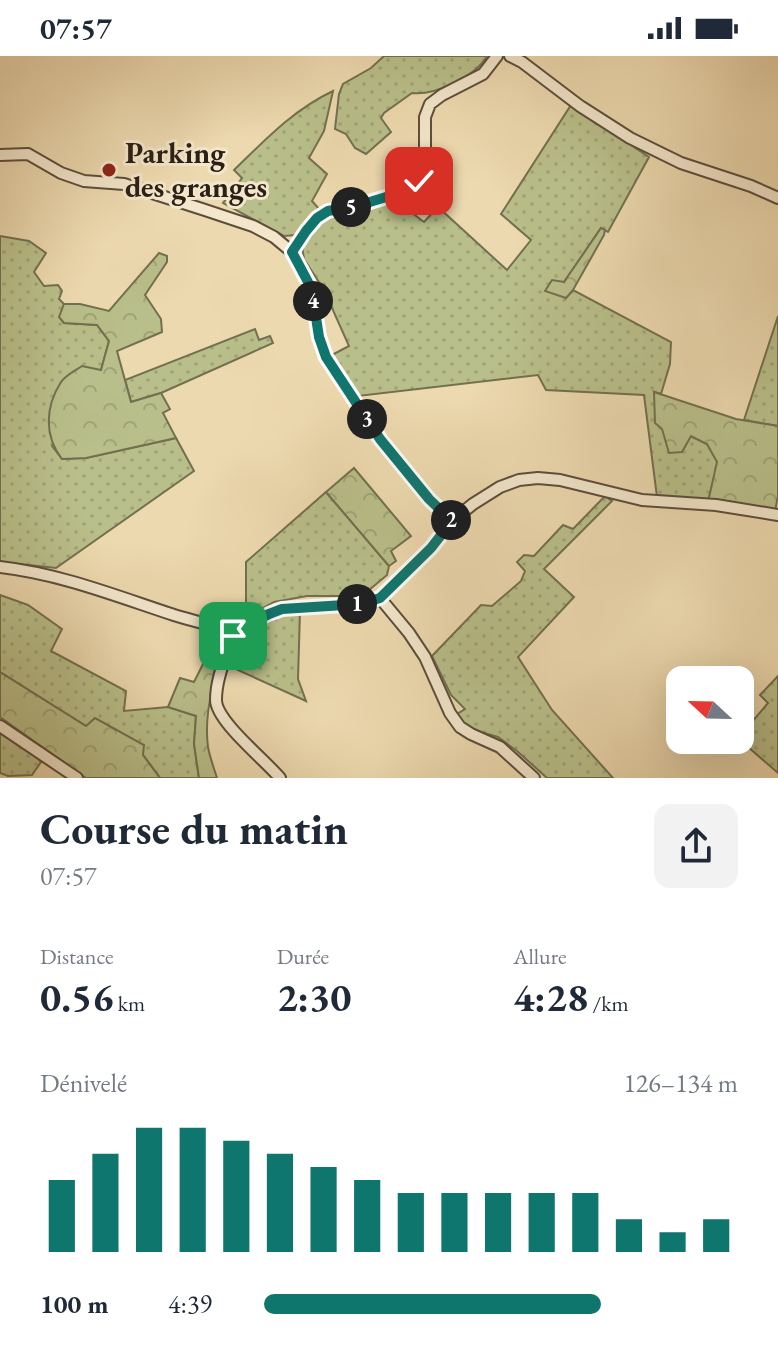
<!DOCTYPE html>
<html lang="fr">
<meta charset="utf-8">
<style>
body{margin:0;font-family:"EB Garamond",serif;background:#f2f2f3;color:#1f2937;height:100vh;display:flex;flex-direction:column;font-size:30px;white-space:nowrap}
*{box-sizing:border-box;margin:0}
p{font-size:26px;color:#747a83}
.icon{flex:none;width:44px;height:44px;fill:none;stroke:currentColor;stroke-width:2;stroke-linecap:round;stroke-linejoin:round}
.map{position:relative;height:722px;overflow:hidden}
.sheet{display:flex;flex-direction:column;background:#fff;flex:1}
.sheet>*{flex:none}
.needle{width:52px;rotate:292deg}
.buttons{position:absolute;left:666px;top:610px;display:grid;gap:16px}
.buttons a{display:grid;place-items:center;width:88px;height:88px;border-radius:16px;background:#fff;box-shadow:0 8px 32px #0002;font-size:40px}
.pin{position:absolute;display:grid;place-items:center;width:68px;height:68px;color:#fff;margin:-34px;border-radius:16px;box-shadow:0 4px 12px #0006}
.km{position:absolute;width:40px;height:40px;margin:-20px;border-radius:50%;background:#222;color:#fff;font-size:22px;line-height:40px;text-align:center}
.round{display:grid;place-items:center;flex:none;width:84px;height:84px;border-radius:16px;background:#f2f2f3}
.headline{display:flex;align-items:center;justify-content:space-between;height:136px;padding:0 40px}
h1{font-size:44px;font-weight:700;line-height:60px}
.figures{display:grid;grid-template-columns:repeat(3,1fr);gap:12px;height:136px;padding:8px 40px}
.figures div{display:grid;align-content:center}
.figures b{font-size:40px;font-weight:700}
.figures small{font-size:22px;font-weight:400}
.figures p{font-size:22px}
.chart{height:224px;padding:16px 40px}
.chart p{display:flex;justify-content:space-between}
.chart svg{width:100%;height:144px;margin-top:8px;stroke:#0f766e;stroke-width:6}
ul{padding:0 40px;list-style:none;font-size:26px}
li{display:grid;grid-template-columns:128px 96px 1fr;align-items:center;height:60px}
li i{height:20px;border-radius:10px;background:#0f766e}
.status{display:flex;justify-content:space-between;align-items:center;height:56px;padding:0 40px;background:#fff;direction:ltr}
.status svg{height:22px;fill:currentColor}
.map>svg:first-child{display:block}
</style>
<div class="status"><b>07:57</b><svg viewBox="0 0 49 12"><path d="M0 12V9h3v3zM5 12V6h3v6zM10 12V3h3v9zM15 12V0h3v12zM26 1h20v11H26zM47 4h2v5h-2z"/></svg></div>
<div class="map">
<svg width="778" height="722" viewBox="0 0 778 722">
<defs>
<pattern id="green-dots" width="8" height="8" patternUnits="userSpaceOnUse" patternTransform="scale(2)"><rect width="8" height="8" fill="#b9bf8a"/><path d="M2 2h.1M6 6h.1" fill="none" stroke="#9fa476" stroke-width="1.8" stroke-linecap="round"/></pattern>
<pattern id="forest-crowns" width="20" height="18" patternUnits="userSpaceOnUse" patternTransform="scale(2)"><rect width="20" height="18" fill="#b9bf8a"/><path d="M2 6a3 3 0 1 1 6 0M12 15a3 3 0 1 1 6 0" fill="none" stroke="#9fa476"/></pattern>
</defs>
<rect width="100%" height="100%" fill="#edd9af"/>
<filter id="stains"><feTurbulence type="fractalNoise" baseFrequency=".0025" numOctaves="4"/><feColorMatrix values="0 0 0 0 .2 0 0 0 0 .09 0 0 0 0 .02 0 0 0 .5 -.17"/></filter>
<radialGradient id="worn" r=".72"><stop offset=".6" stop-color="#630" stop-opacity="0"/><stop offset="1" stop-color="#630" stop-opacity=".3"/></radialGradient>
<path fill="url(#green-dots)" stroke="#727050" stroke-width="2" d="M 384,0 L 487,0 C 476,20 434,40 412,37 L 384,57 L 381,62 L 391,76 L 366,98 L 355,92 L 346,78 L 335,73 L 339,38 L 343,28 L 371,12 Z
M 333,35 L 324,75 L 309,102 L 327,118 L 312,145 L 320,154 L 296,179 L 284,180 L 223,147 L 242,122 L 234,114 C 265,84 293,54 333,35 Z
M 571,49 L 649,101 L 608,176 L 601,172 L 564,226 L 566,242 L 573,234 L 671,286 L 670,308 L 661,338 L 655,336 L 690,380 L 707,388 L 718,406 L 708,446 L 657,441 L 644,339 L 546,334 L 538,319 L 358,340 L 332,299 L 349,290 L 324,234 L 304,203 L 302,190 L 323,163 L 390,146 L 404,151 L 424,166 L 438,151 L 507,214 L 531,184 L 501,158 Z
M 0,180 L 29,185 L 46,197 L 34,216 L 44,230 L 58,229 L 62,235 L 59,243 L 64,248 L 60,261 L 64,267 L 97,269 L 109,285 L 101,314 L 52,390 L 62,403 L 86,402 L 176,382 L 194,415 L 56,512 L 0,506 Z
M 778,260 L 778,370 L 744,364 Z
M 255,273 L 259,284 L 270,280 L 273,287 L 161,337 L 131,346 L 125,324 Z
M 326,436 L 389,510 L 387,519 L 362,540 L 307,540 L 274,546 L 240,565 L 246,554 L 246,506 Z
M 605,440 L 612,445 L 544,513 L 574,541 L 518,601 L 552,654 L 613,722 L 547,722 L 517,695 L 498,681 L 467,672 L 457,658 L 465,653 L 451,639 L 432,600 L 481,549 L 492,550 L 521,525 L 525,515 L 517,506 L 524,499 L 534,500 L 563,469 L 573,473 Z
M 0,539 L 28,549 L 62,573 L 51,595 L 126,635 L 124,655 L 168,651 L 196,660 L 194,688 L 199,722 L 160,722 L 143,699 L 86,670 L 0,616 Z
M 300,555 L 298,623 L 306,645 L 229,610 L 237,586 L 242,579 L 281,558 Z
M 778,620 L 778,717 L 740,684 L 740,680 L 768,647 L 760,639 Z
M 0,676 L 36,700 L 41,706 L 32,719 L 8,720 L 0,717 Z"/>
<path fill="url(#forest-crowns)" stroke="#727050" stroke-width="2" d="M 601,172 L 605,174 L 604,179 L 573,234 L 566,242 L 545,235 L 552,224 L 564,226 Z
M 159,197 L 167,200 L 167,206 L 145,239 L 161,263 L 162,276 L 117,295 L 131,346 L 161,337 L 170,353 L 163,357 L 176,382 L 86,402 L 62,403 C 44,380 45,351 61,326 C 66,319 75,315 82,310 L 101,314 L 109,285 L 97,269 L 64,267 L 59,261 L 64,248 L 80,248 L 109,255 Z
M 654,336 L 736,363 L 778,370 L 778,440 L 775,455 L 708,446 L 717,406 L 707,388 L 691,380 L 682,396 L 669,397 L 662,373 L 655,367 Z
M 354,412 L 411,480 L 391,495 L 396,505 L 389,510 L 326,436 Z
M 219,576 L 227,579 C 217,615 203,653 208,691 C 210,702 214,712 217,722 L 199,722 L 194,688 L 196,660 L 168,651 L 180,622 L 194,626 Z
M 0,616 L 86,670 L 95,662 L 144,689 L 143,699 L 160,722 L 86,722 L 0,661 Z"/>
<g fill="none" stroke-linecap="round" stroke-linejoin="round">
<g stroke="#5c4e3c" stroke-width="14">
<path id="minor" d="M 510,0 L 522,6 L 580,50 L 630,82 L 681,107 L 751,130 L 778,142
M 0,99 L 28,98 L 61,117 L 84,125 L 124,128 L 205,154 L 253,170 L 274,181 L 292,196 L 308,226 L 313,242 L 319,281 L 326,301 L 380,383 L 429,443 L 452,465
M 292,196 L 317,162 L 328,155 L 360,149 L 409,134 L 419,125 L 425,96 L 425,61 L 430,48 L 442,39 L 483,18 L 497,0
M 0,511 C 61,518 116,540 174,559 C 194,565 214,570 234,576 L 282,553 L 360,548 L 380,542 L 431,492 L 452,465 L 473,448 L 500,431 L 519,424 L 538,422 L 560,424 L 642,444 L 716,449 L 778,459
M 380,542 L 409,577 L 425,601 L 450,657 L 460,671 L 471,678 L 500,691 L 534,722
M 234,576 C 228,597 216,620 216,644 C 216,665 265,704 280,722
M 0,670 L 77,722"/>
</g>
<use href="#minor" stroke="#f3e6cb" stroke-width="10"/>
</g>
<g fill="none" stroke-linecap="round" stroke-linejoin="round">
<g stroke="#fff" stroke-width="16">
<path id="route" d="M 233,580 L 234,576 L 269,558 L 282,553 L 360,548 L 380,542 L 431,492 L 452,465 L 429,443 L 380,383 L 326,301 L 319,281 L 313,242 L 308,226 L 292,196 L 306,175 L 317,162 L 328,155 L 360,149 L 409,134 L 419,125"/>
</g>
<use href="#route" stroke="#0f766e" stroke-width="10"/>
</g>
<circle fill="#8f2418" stroke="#f3e6cb" stroke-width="3" cx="109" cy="114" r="8"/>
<g text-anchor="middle" stroke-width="6" stroke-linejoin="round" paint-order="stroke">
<g font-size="30" font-weight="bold" fill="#2b2015" stroke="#f3e6cb" text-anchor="start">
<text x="125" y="107">Parking<tspan x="125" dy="34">des granges</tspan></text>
</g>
</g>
<rect width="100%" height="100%" filter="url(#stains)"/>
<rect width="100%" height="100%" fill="url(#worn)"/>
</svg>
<div class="buttons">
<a><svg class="needle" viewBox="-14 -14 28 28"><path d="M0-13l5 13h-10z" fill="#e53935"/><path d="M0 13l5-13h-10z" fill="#747a83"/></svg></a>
</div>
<div class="pin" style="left:233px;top:580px;background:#1e9e55"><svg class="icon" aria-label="arrive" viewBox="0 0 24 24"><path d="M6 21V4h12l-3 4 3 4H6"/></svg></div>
<div class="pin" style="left:419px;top:125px;background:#d93025"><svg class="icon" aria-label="check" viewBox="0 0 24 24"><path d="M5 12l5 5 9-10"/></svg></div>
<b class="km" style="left:357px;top:548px">1</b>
<b class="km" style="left:451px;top:464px">2</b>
<b class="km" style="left:367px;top:363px">3</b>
<b class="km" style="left:313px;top:245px">4</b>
<b class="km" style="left:351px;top:151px">5</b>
</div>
<section class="sheet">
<div class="headline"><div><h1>Course du matin</h1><p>07:57</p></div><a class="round"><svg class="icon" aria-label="share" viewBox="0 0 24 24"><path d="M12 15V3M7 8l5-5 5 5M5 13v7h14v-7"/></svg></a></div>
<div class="figures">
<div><p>Distance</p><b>0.56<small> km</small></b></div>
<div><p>Durée</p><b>2:30</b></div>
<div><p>Allure</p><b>4:28<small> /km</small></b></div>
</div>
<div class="chart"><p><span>Dénivelé</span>126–134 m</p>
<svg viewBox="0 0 160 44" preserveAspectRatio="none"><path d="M5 44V22M15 44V14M25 44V6M35 44V6M45 44V10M55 44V14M65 44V18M75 44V22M85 44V26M95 44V26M105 44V26M115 44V26M125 44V26M135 44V34M145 44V38M155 44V34"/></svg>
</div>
<ul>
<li><b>100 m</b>4:39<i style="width:71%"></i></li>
</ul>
</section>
